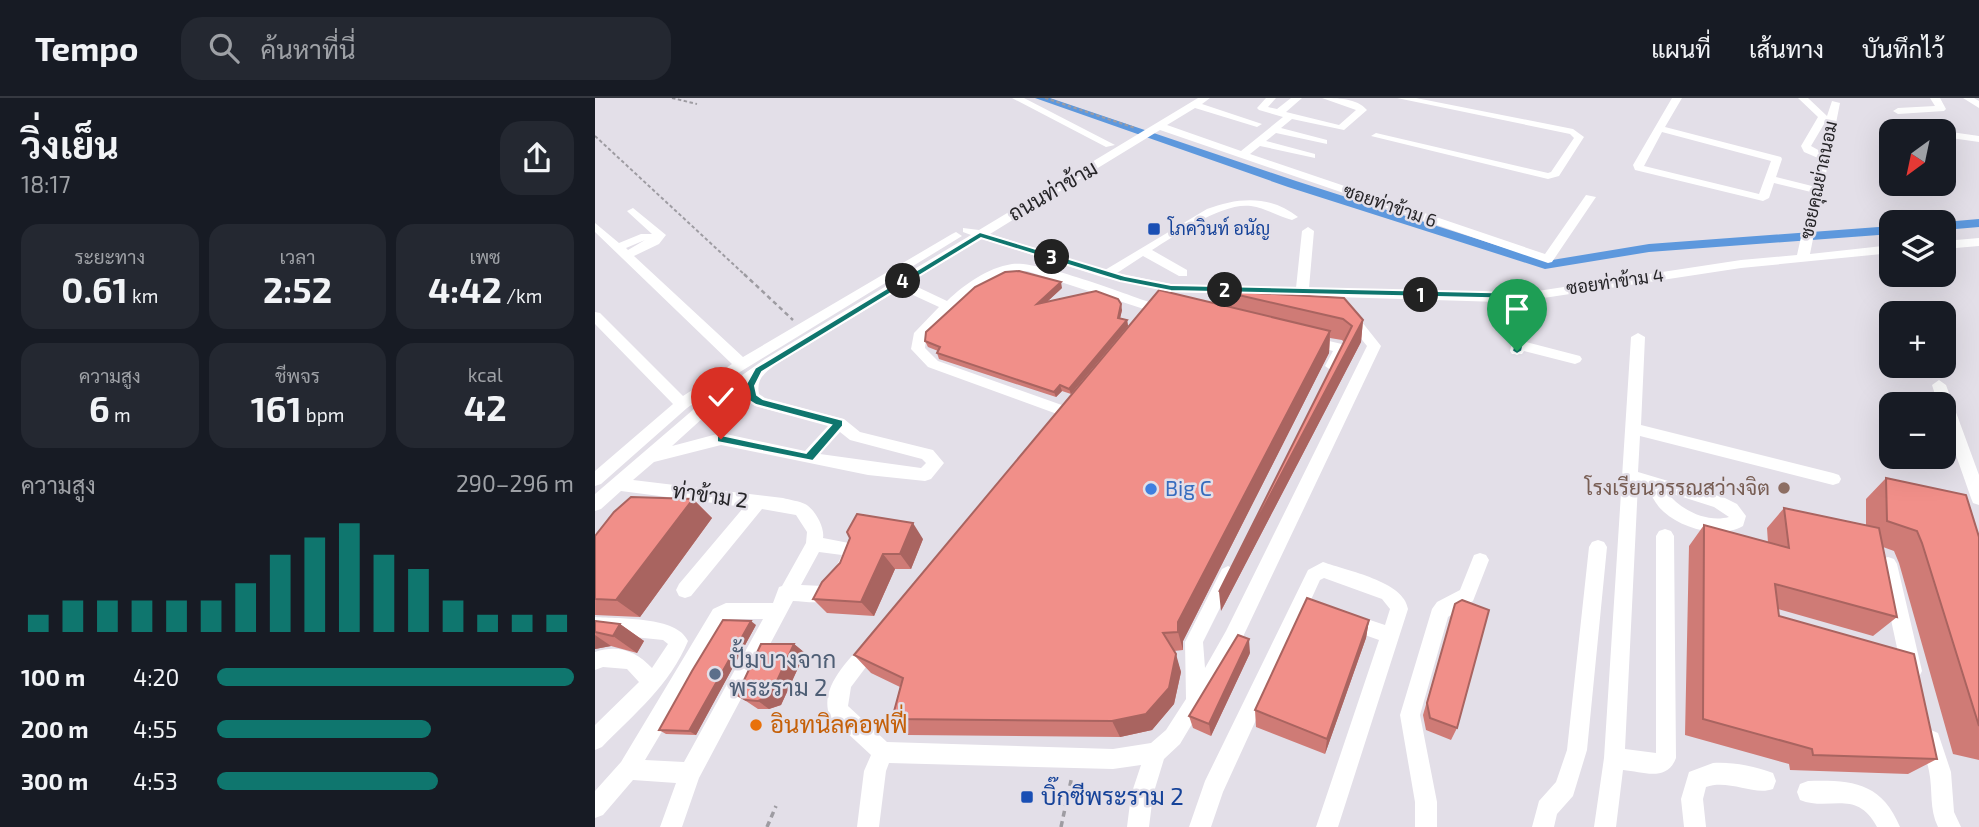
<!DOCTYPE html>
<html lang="th">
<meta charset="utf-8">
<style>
body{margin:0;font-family:"Exo 2",Sarabun,sans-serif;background:#242831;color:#f1f3f6;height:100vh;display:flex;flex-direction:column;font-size:26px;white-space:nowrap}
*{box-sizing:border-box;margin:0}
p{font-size:23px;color:#9ea1a6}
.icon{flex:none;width:38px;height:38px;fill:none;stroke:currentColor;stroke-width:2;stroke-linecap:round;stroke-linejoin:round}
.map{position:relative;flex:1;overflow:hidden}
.details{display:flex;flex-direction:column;background:#171b24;width:595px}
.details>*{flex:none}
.needle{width:46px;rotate:213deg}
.tools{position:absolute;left:1284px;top:21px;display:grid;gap:14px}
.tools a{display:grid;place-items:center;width:77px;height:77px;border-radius:14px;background:#171b24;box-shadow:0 7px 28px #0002;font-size:35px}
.pin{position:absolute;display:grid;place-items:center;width:60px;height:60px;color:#fff;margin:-72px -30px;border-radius:50% 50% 50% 0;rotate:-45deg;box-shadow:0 0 7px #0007}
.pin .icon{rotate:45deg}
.km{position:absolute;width:35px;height:35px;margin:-18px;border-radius:50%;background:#222;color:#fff;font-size:19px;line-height:35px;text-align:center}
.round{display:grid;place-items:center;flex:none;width:74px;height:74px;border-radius:21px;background:#242831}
.overview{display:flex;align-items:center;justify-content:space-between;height:119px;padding:0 21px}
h1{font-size:38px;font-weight:700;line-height:52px}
.metrics{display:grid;grid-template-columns:repeat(3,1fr);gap:10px;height:119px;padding:7px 21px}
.metrics div{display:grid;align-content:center;border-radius:18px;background:#242831;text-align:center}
.metrics b{font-size:35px;font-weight:700}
.metrics small{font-size:19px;font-weight:400}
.metrics p{font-size:19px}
.chart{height:196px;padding:14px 21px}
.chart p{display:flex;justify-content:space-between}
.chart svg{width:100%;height:126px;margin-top:7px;stroke:#0f766e;stroke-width:6}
ul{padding:0 21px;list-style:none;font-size:23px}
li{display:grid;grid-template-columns:112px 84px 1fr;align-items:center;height:52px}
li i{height:18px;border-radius:9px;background:#0f766e}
header{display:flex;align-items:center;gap:42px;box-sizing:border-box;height:98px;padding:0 35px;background:#171b24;border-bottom:2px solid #363941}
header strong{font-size:33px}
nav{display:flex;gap:38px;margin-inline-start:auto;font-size:24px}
.search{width:490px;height:63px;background:#242831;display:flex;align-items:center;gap:18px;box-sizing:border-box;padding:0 24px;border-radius:21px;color:#9ea1a6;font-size:26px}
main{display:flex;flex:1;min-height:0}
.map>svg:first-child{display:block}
</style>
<header>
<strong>Tempo</strong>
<div class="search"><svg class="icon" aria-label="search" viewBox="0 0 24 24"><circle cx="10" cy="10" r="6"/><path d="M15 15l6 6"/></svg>ค้นหาที่นี่</div>
<nav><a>แผนที่</a><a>เส้นทาง</a><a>บันทึกไว้</a></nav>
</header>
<main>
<section class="details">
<div class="overview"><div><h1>วิ่งเย็น</h1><p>18:17</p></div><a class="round"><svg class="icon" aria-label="share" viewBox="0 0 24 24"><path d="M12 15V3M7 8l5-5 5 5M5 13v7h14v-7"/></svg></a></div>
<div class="metrics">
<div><p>ระยะทาง</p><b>0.61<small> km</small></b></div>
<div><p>เวลา</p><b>2:52</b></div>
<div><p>เพซ</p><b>4:42<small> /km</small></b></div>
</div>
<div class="metrics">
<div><p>ความสูง</p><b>6<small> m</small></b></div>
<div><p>ชีพจร</p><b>161<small> bpm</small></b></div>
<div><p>kcal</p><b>42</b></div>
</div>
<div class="chart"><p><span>ความสูง</span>290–296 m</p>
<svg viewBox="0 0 160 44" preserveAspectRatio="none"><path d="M5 44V38M15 44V33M25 44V33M35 44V33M45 44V33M55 44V33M65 44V27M75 44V17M85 44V11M95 44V6M105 44V17M115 44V22M125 44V33M135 44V38M145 44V38M155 44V38"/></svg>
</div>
<ul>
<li><b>100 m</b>4:20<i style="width:100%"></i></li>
<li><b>200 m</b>4:55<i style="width:60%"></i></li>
<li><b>300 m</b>4:53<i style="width:62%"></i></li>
</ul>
</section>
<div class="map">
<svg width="1384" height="729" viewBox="0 0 1384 729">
<rect width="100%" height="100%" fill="#e3dfe8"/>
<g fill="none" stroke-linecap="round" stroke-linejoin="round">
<path fill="#5d98dd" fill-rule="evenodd" d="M 440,0 L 455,0 L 701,83 L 951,163 L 1054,146 L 1297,128 L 1297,136 L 1054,154 L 950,171 L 693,89 Z
M 1384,121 L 1384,129 L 1349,132 L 1349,124 Z"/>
<path stroke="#9e9ca2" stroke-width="2" stroke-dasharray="3.5 2.5" stroke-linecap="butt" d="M 77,0 L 102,6
M 450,0 L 540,30
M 0,38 L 151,178"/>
<path stroke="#9e9ca2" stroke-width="2.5" stroke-dasharray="4.5 3.5" stroke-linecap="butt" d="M 149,176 L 198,222"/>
<path stroke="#9e9ca2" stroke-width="3.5" stroke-dasharray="6 4.5" stroke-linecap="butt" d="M 172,729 L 181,708
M 466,729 L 477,678"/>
<path fill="#fff" fill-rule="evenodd" d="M 417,0 L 429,0 L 520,47 L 511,49 Z
M 603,0 L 615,0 L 607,6 L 667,26 L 662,29 L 600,10 L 572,27 L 646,53 L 688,19 L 664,12 L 662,10 L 671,0 L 681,0 L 673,9 L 682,11 L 696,0 L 707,0 L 691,14 L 744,27 L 761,12 L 727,0 C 742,0 762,0 772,12 L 749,32 L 697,21 L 686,30 L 732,42 L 732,46 L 681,35 L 671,43 L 720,56 L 720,60 L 665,48 L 655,56 L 950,156 L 991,97 L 1001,99 L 957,164 L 953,165 L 565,32 L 395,136 L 510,172 L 612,111 C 643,99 676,97 703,119 L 697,122 C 683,118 670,110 656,108 C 627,104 581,137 557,152 L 592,172 L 592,178 L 584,178 L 548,158 L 522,175 L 576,186 L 701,190 L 707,133 L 713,129 L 719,133 L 714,190 L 905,196 L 936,194 L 1146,162 L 1202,157 L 1216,94 L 1179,85 L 1174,100 L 1168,103 L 1040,72 L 1038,67 L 1077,0 L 1087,0 L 1070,29 L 1186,59 L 1187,61 L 1181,79 L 1217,88 L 1223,60 L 1209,54 L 1206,48 L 1223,19 L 1203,0 L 1213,0 L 1232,18 L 1237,3 L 1245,5 L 1215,156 L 1297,147 L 1297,155 L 1146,170 L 942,201 L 931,244 L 985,258 L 987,261 L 985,264 L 980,266 L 929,253 L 927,256 L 917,256 L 915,253 L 928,202 L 905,204 L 576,194 L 507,179 L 387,141 L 314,185 L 352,203 C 370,186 392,170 417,166 C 444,162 532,197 563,207 L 565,210 L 558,214 L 432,173 C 389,175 358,209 331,239 L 330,250 L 343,263 L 478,311 L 480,315 L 478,319 L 473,320 L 333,269 L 316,251 L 319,235 L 344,209 L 305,191 L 180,267 C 169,275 161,282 164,296 L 170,300 L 249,321 L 265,334 L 338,352 L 349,365 L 336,381 L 330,383 L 273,377 L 126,347 L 59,364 L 38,382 L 188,400 C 195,402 204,403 210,406 C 220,411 230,430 228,440 L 259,446 L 265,456 L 257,472 L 251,474 L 245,472 L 242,467 L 247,457 L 224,454 L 206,487 L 228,488 L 239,482 L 245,484 L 248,490 C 239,509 216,504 198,503 L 104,680 L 87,729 L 65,729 L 81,685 L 38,682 L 8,717 L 0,720 L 0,693 L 26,664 L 118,511 L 131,505 L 178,505 L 184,489 L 187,488 L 211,445 L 212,434 L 201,417 L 167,411 L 96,498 L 90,500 L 84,498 L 81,492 L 84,486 L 149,409 L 26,393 L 6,411 L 0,413 L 0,396 L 99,311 L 170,261 L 376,137 L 368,134 L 368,130 L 384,132 ZM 1232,21 L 1225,53 L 1216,48 ZM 1067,34 L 1176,63 L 1164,96 L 1049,68 ZM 148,290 L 152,303 L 160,308 L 233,328 L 210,353 L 126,335 L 77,348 L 109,319 ZM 245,334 L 255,342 L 327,361 L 331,365 L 326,370 L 225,356 ZM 134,521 L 168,521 L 89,664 L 50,662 Z
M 802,0 L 821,0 L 978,31 L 989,39 L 964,78 L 953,81 L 776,38 L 781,35 L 953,75 L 956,74 L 979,40 L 975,36 Z
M 1335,0 L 1345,0 L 1351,11 L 1349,13 L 1303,16 L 1298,13 L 1303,10 L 1340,8 Z
M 1368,0 L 1379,0 L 1384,3 L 1384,10 Z
M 1348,33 L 1349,33 L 1384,38 L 1384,44 L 1349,39 Z
M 38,110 L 71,137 L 64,146 L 39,158 L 148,259 L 357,136 L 361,134 L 367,138 L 127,285 L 92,310 L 6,386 L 0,388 L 0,373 L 78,306 L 0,226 L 0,214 L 5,215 L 88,298 L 137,266 L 0,134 L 0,125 L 24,145 L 46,136 L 57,136 L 34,115 L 32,113 ZM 50,142 L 33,152 L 31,150 Z
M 1384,140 L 1384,148 L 1349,151 L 1349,143 Z
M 754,213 L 759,214 L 786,248 L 645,545 L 585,646 L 569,661 L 558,697 L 554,729 L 532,729 L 536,697 L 546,667 L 518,671 L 294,665 L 291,673 L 284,729 L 262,729 L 269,673 L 276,657 L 235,619 C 223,590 254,562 270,543 L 277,540 L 284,543 L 286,549 L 256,589 L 253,608 L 292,644 L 518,651 L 556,645 L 571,632 L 591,601 L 590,544 L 627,471 L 633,468 L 639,471 L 642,476 L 608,544 L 610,570 L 631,533 L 772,248 L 747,217 Z
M 1043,235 L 1050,239 L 1046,327 L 1238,375 L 1244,377 L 1246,381 L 1244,385 L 1238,387 L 1045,338 L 1043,374 L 1130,400 L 1142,406 L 1151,418 L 1148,428 C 1125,441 1088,431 1069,414 C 1058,405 1056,390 1043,386 L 1030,651 L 1061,655 L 1061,438 L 1064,433 L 1070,431 L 1076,433 L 1079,438 L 1081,660 C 1072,684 1049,674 1028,672 L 1021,729 L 999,729 L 1009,660 L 1036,239 ZM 1072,394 L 1119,409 L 1134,419 C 1112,425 1085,412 1072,394 Z
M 713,238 L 751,247 L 753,250 L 742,271 L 737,273 L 730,268 L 738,253 L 708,245 L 706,242 L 708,239 Z
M 1344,282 L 1351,287 L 1384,377 L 1384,407 L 1378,405 L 1376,400 L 1349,323 L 1349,306 L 1343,306 L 1337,287 Z
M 1003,442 L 1009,444 L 1012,449 L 992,652 L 978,698 L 962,716 L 959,729 L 937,729 L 944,703 L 961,684 L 972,652 L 994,449 L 997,444 Z
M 885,455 L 891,457 L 894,462 L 878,503 L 853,519 L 825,617 L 842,704 L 842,729 L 820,729 L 820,704 L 805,617 L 837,511 L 842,504 L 865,492 L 879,457 Z
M 1293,459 L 1299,461 L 1302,466 L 1327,573 L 1324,579 L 1317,582 L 1310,579 L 1307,573 L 1284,466 L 1287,461 Z
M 728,464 C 752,473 809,483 813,511 L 743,729 L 721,729 L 784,542 L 747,529 L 745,523 L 747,517 L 754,515 L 790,527 L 795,511 L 787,501 L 729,480 L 725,482 L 628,694 L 616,729 L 594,729 L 610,683 L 713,472 Z
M 0,519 C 25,521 82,518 93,543 C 75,587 39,616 7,649 L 0,652 L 0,627 L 44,584 L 32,571 L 8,569 L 0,572 L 0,554 C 23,546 41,553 57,570 L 73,546 L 68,542 L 0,535 Z
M 1336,632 L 1343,635 L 1356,674 L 1359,714 L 1366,729 L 1343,729 C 1334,711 1338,692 1334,673 C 1332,660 1323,647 1329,635 Z
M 1118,665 C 1138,664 1159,668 1178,675 L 1181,683 L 1178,691 C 1159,698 1134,681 1111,689 L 1108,701 L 1111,729 L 1089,729 L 1086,701 L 1094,674 Z
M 1213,683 C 1257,682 1286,684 1305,729 L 1282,729 C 1261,690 1235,714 1205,702 L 1202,694 L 1205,686 Z"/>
</g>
<path fill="#cf7b76" d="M 467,190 L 452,204 L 527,212 L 525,220 L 532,222 L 533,228 L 476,296 L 467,293 L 461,299 L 344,261 L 342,255 L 343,253 L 333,249 L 330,243 Z
M 626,193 L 768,222 L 766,244 L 626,513 L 749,244 L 747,242 L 735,240 L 734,255 L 588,543 L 588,552 L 579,553 L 586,574 L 579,606 L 557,632 L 525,639 L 313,637 L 297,621 L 305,589 L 276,575 L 259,557 L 627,207 Z
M 1291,380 L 1384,439 L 1384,662 L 1358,656 L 1304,465 L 1299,453 L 1288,449 L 1302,519 L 1278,538 L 1183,511 L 1184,518 L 1342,661 L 1313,676 L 1195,672 L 1194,666 L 1090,637 L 1094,448 L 1109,427 L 1173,445 L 1172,430 L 1189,410 L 1271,427 L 1271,401 Z
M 98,401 L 117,420 L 45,519 L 0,517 L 0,438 Z
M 328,441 L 316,471 L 300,471 L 279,518 L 232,515 L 218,501 L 245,465 Z
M 860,506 L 862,630 L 856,642 L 831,632 L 828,617 Z
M 774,522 L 771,540 L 730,656 L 661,629 L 660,612 Z
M 0,523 L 25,526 L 49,543 L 42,555 L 16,548 L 0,551 Z
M 161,527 L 101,637 L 71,636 L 64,632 Z
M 199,546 L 210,555 L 186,607 L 174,611 L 163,611 L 142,597 Z
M 655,555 L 616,638 L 598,630 L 594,618 Z"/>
<path fill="#a96460" d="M 466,184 L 467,190 L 443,212 L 442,206 Z
M 526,206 L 527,212 L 524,225 L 523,220 Z
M 532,222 L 533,228 L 476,296 L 474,291 Z
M 768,222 L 766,244 L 626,513 L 624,494 Z
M 735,233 L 734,255 L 588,543 L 588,552 L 583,534 L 583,524 Z
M 465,287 L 467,293 L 461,299 L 459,294 Z
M 98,401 L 117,420 L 45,519 L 21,502 Z
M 318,425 L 328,441 L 316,471 L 305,456 Z
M 288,456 L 300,471 L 279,518 L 266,504 Z
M 774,522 L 771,540 L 730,656 L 732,641 Z
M 156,523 L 161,527 L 101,637 L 94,633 Z
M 25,526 L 49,543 L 42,555 L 18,538 Z
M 0,537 L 16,548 L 0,551 Z
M 654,541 L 655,555 L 616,638 L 614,626 Z
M 199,546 L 210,555 L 186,607 L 174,611 L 163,603 Z
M 581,556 L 586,574 L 579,606 L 557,632 L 525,639 L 517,623 Z"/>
<path fill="#f18f89" stroke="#a96460" stroke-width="2" d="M 424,173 L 466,184 L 442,206 L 501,193 L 523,201 L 526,206 L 523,220 L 532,222 L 474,291 L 465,287 L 459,294 L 342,255 L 345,249 L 330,243 L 331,234 L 380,189 L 410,174 Z
M 564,192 L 735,233 L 583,524 L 583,534 L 568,535 L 581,556 L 574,590 L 551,616 L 517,623 L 297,621 L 308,580 L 259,557 Z
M 626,193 L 749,200 L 768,222 L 624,494 L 757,228 L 748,221 Z
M 1291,380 L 1371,397 L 1384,439 L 1384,628 L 1327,445 L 1322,433 L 1292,423 Z
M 36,399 L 98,401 L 21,502 L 0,501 L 0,438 L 19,414 Z
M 1189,410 L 1284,430 L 1302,519 L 1180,486 L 1184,518 L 1319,556 L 1342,661 L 1218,657 L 1217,651 L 1108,621 L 1109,427 L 1194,450 Z
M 262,416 L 318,425 L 305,456 L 288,456 L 266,504 L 218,501 L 227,484 L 245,465 L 255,440 L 252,434 Z
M 712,500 L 774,522 L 732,641 L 660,612 Z
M 867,502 L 894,512 L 862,630 L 835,620 L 832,605 L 860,506 Z
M 128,522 L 156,523 L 94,633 L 64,632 L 97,573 Z
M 0,523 L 25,526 L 18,538 L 0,534 Z
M 643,537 L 654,541 L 614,626 L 594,618 Z
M 166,546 L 199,546 L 175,598 L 163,603 L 151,602 L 142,597 Z"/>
<path fill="#0f766e" stroke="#fff" stroke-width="2" d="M 385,134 L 530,178 L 576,187 L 936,195 L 940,198 L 927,253 L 922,256 L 917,253 L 930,201 L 576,193 L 525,183 L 386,140 L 167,274 L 160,288 L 162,297 L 168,301 L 248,322 L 248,328 L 218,363 L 122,344 L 122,338 L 126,337 L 211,355 L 236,327 L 161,307 L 153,302 L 150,288 L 160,270 Z"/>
<g fill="#1a4fb4" stroke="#e3dfe8" stroke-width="2.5">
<rect x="552" y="124" width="14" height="14" rx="3.5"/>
<rect x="425" y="692" width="14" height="14" rx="3.5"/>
</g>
<circle fill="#8d6e63" stroke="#e3dfe8" stroke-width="2.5" cx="1189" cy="390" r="7"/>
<circle fill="#3f7fe0" stroke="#e3dfe8" stroke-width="2.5" cx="556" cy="391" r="7"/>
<circle fill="#5c6f8a" stroke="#e3dfe8" stroke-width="2.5" cx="120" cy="576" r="7"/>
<circle fill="#e8710a" stroke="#e3dfe8" stroke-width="2.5" cx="161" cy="627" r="7"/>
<g text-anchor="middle" stroke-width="5" stroke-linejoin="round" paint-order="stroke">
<g font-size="18" fill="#262528" stroke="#e3dfe8">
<text transform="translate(1224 82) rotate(-78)" y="6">ซอยคุณย่าถนอม</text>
<text transform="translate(795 108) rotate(19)" y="6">ซอยท่าข้าม 6</text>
<text transform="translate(1020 184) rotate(-8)" y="6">ซอยท่าข้าม 4</text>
</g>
<g font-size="18" fill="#164399" stroke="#e3dfe8" text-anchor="start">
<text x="573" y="137">โภควินท์ อนัญ</text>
</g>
<g font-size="21" fill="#262528" stroke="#e3dfe8">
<text transform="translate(458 93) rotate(-30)" y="7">ถนนท่าข้าม</text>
<text transform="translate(115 398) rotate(8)" y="7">ท่าข้าม 2</text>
</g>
<g font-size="21" fill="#785e54" stroke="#e3dfe8" text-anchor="end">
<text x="1175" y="397">โรงเรียนวรรณสว่างจิต</text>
</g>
<g font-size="21" fill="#366cbe" stroke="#e3dfe8" text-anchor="start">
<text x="570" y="398">Big C</text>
</g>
<g font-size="24" fill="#4e5e75" stroke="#e3dfe8" text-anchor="start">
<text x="134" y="570">ปั้มบางจาก<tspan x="134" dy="28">พระราม 2</tspan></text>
</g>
<g font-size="24" fill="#c56008" stroke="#e3dfe8" text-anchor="start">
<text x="175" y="635">อินทนิลคอฟฟี่</text>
</g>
<g font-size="24" fill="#164399" stroke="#e3dfe8" text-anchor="start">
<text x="446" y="707">บิ๊กซีพระราม 2</text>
</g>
</g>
</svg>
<div class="tools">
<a><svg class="needle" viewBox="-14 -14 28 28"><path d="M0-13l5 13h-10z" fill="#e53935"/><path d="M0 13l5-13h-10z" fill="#9ea1a6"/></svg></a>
<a><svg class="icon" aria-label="layers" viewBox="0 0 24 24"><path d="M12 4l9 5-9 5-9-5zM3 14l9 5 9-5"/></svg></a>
<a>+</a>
<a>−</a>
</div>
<div class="pin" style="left:922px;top:253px;background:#1e9e55"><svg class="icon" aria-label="arrive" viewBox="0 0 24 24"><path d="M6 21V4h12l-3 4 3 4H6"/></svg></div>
<div class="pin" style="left:126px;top:341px;background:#d93025"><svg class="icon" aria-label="check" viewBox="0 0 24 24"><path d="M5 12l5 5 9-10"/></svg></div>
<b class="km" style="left:826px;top:197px">1</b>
<b class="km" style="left:630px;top:192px">2</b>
<b class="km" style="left:457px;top:159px">3</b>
<b class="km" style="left:308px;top:183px">4</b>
</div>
</main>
